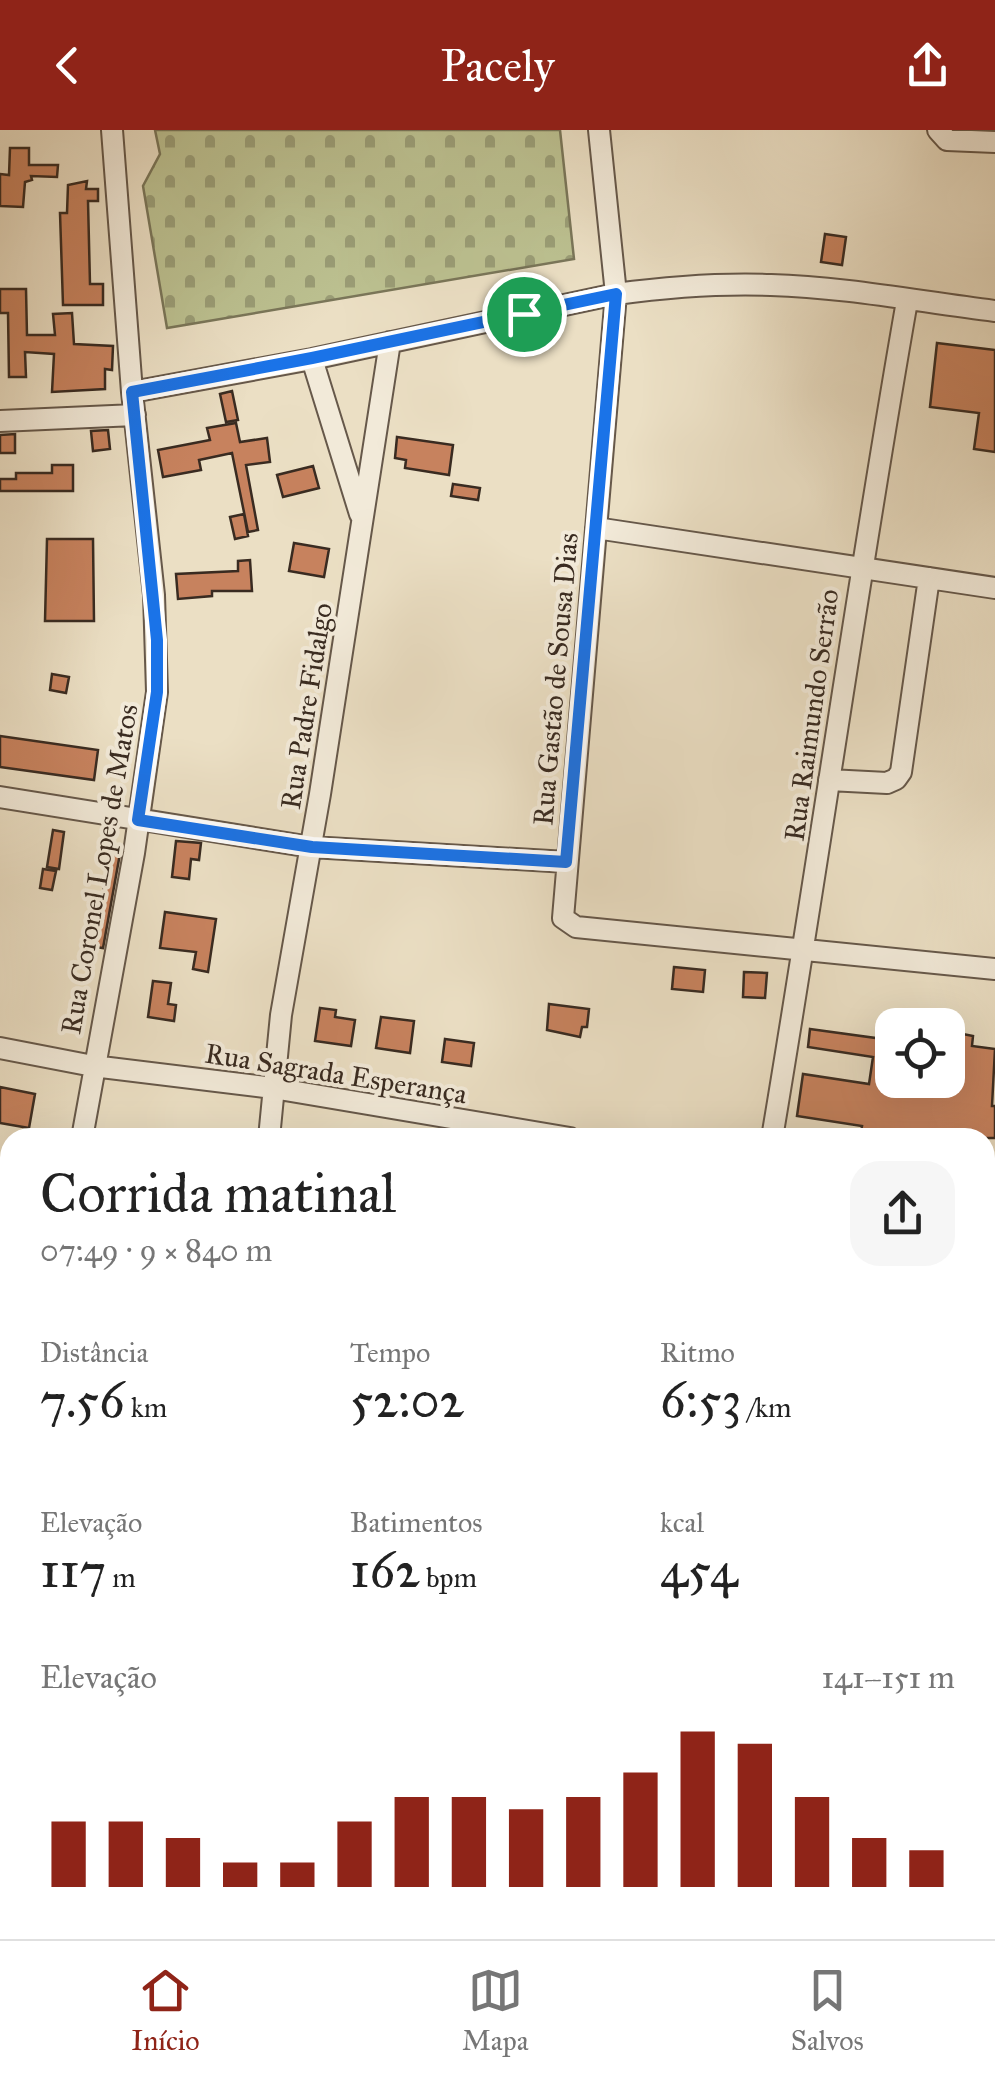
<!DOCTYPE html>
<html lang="pt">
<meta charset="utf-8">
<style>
body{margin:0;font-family:"IM FELL Great Primer",serif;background:#f6f6f6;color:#222;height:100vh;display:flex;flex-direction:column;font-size:38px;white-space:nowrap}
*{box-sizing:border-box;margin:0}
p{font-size:32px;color:#767676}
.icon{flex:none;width:55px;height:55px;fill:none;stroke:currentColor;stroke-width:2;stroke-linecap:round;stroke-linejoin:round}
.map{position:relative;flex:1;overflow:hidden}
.drawer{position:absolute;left:0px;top:998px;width:995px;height:812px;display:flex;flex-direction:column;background:#fff;border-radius:30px 30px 0 0;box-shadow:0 10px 40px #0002}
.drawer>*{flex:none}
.buttons{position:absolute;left:875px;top:878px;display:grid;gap:20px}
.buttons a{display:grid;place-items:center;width:90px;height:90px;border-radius:20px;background:#fff;box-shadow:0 10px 40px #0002;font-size:50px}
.pin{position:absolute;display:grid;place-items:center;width:85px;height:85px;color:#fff;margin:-42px;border:5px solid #fff;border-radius:50%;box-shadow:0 2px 10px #0007}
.round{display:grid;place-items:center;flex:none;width:105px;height:105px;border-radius:30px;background:#f6f6f6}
.summary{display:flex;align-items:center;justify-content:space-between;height:170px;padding:0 40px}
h1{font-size:55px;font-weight:600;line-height:75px}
.figures{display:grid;grid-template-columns:repeat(3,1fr);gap:15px;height:170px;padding:10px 40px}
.figures div{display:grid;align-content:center}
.figures b{font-size:50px;font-weight:600}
.figures small{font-size:28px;font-weight:400}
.figures p{font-size:28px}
.chart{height:280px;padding:20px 40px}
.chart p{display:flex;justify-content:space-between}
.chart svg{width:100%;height:180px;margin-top:10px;stroke:#8f2418;stroke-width:6}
header{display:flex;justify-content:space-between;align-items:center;height:130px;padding:0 40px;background:#8f2418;color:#fff;font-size:45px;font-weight:600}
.tabs{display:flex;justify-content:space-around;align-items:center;height:140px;border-top:2px solid #e0e0e0;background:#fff;font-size:28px;color:#767676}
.tabs a{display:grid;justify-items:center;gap:5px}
.tabs .selected{color:#8f2418}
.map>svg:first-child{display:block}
</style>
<header><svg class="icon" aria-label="back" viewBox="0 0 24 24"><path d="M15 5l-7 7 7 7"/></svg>Pacely<svg class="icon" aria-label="share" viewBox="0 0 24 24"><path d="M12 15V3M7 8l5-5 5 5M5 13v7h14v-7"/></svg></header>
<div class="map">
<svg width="995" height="1809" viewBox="0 0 995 1809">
<defs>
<pattern id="cemetery-stones" width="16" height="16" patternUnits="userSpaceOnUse" patternTransform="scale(2.5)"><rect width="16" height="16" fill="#bcc191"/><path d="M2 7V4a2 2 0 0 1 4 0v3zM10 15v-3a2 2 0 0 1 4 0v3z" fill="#9a9d76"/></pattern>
</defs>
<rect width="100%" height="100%" fill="#ebdfc4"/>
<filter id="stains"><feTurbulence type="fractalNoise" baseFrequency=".002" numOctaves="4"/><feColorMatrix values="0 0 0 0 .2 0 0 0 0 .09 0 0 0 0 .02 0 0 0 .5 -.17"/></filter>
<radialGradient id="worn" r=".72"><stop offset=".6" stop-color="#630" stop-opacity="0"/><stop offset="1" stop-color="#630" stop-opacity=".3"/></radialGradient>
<path fill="url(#cemetery-stones)" stroke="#7a7659" stroke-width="2.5" d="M 155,0 L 560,0 L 574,129 L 167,198 L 143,56 L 160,24 Z"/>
<path fill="#c7825e" stroke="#392b21" stroke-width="2.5" d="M 10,18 L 29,18 L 29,35 L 58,35 L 57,47 L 31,46 L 32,50 L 25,52 L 23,77 L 0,76 L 0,44 L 9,45 Z
M 87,51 L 86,59 L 98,59 L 98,71 L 88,71 L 90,154 L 103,154 L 103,175 L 63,175 L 60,83 L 67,83 L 68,55 Z
M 825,104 L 846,107 L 842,135 L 821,132 Z
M 0,159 L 26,159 L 27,205 L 55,205 L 53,184 L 72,183 L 74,214 L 113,216 L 112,240 L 105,239 L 105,259 L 52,262 L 54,224 L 25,222 L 26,247 L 9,247 L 8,183 L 0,183 Z
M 937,213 L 995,220 L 995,322 L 974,319 L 979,283 L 930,277 Z
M 232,261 L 238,290 L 226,292 L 220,264 Z
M 236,293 L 240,312 L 267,308 L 270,332 L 246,335 L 258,400 L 248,402 L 232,323 L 199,330 L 201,340 L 163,347 L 158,320 L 210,310 L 207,298 Z
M 108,300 L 110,319 L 93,321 L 91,301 Z
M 15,304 L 15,323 L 0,323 L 0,305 Z
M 397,307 L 453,315 L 449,345 L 405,338 L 406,330 L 395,328 Z
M 52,335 L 73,335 L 73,361 L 0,361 L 0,349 L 16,349 L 16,343 L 52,343 Z
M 313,336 L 319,358 L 283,367 L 277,345 Z
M 453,354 L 480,358 L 478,370 L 451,366 Z
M 244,384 L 248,406 L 235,409 L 230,387 Z
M 47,409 L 93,409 L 94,491 L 45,491 Z
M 294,413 L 329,419 L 324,447 L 289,441 Z
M 250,430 L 252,461 L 212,461 L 212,466 L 178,469 L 176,444 L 238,441 L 238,431 Z
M 52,544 L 69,547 L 66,563 L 50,560 Z
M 0,606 L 98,620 L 94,650 L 0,637 Z
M 53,700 L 64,702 L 59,739 L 47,737 Z
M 176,711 L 201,713 L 199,730 L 191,729 L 189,749 L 172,747 Z
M 110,717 L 121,718 L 103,818 L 95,817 Z
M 43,739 L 56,741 L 52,760 L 40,758 Z
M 165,782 L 216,789 L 208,842 L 193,839 L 196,822 L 160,818 Z
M 674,837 L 705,840 L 703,862 L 672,859 Z
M 744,842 L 767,843 L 765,868 L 743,867 Z
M 153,851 L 171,853 L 168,874 L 176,875 L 174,891 L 148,887 Z
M 549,874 L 589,879 L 587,897 L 582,897 L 580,907 L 547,900 Z
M 320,878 L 336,880 L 335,887 L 355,890 L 351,916 L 315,911 Z
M 381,887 L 414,891 L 410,923 L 376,918 Z
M 810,899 L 876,908 L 877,902 L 892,904 L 892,950 L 948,950 L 948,901 L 973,906 L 972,916 L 995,919 L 992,976 L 995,976 L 995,1008 L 860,1008 L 862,996 L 797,986 L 803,944 L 869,954 L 873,927 L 808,917 Z
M 445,909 L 474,913 L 471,936 L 442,932 Z
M 0,957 L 35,964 L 29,998 L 0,993 Z"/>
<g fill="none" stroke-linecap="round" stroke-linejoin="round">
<g stroke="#66584a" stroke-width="24">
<path id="minor" d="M 599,0 L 616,164 L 563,788 L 576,797 L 995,839
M 938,0 L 947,10 L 995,12
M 312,229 L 360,384
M 132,262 L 312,229 L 616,164 C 668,157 719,153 771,155 C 845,157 921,172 995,181
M 0,291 L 135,285
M 596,398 L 995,458
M 829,650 L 887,653 L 896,649 L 901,642 L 929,448
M 0,667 L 311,717 L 567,732
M 0,918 L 93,936 L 273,958 L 570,1008
M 82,1008 L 134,723 L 157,562 L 154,465 L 132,262 L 112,0
M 269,1008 L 281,885 L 320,664 L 390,212
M 772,1008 C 819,729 858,449 907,171
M 985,1069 L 995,1070
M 0,1214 L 10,1215
M 985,1320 L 995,1319
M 0,1781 L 10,1782
M 131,1800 L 180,1809
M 649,1809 L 651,1800"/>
</g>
<g stroke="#392b21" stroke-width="29">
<path id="major" d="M 985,1497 L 995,1426
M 985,1758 L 995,1691
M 939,1809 L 940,1800
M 977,1809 L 979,1800"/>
</g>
<path stroke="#392b21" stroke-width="2.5" stroke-dasharray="2.5 5" stroke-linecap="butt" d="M 0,1803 L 31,1809"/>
<use href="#minor" stroke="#f2ead9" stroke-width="20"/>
<use href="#major" stroke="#ebdfc4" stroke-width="25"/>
</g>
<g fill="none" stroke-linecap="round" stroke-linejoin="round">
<g stroke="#fff" stroke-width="20">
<path id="route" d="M 616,164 L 566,732 L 312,717 L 138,690 L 157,562 L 157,510 L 132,262 L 312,228 Z"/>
</g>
<use href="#route" stroke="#1a73e8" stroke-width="12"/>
</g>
<g text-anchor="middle" stroke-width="8" stroke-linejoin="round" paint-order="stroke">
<g font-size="28" fill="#392b21" stroke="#f2ead9">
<text transform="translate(555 549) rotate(-85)" y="10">Rua Gastão de Sousa Dias</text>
<text transform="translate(306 576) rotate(-81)" y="10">Rua Padre Fidalgo</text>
<text transform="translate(811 585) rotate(-82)" y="10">Rua Raimundo Serrão</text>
<text transform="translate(99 739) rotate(-80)" y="10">Rua Coronel Lopes de Matos</text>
<text transform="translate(336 943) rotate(9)" y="10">Rua Sagrada Esperança</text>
</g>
</g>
<rect width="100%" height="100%" filter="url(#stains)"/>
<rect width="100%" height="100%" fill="url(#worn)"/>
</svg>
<div class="buttons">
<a><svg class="icon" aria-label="locate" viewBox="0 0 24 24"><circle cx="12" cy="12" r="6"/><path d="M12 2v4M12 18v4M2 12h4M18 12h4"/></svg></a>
</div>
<div class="pin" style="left:524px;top:184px;background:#1e9e55"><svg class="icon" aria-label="arrive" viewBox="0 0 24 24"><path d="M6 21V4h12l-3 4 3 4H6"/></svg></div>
<section class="drawer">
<div class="summary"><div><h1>Corrida matinal</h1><p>07:49 · 9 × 840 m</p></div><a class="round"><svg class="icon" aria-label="share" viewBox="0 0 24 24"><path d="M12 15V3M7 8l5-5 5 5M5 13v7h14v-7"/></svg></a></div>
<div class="figures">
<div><p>Distância</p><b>7.56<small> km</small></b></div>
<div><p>Tempo</p><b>52:02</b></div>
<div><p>Ritmo</p><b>6:53<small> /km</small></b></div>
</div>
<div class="figures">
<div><p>Elevação</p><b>117<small> m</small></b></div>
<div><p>Batimentos</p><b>162<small> bpm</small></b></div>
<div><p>kcal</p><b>454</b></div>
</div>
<div class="chart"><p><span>Elevação</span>141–151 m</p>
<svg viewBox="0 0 160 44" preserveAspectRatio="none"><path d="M5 44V28M15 44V28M25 44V32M35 44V38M45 44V38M55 44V28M65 44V22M75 44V22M85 44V25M95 44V22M105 44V16M115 44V6M125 44V9M135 44V22M145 44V32M155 44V35"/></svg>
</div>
</section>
</div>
<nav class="tabs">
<a class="selected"><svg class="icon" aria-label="home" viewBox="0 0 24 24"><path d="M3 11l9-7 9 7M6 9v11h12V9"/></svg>Início</a>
<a><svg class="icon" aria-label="map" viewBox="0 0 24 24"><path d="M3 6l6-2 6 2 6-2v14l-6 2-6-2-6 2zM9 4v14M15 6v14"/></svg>Mapa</a>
<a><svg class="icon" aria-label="saved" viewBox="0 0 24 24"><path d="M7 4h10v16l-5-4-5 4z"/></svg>Salvos</a>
</nav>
